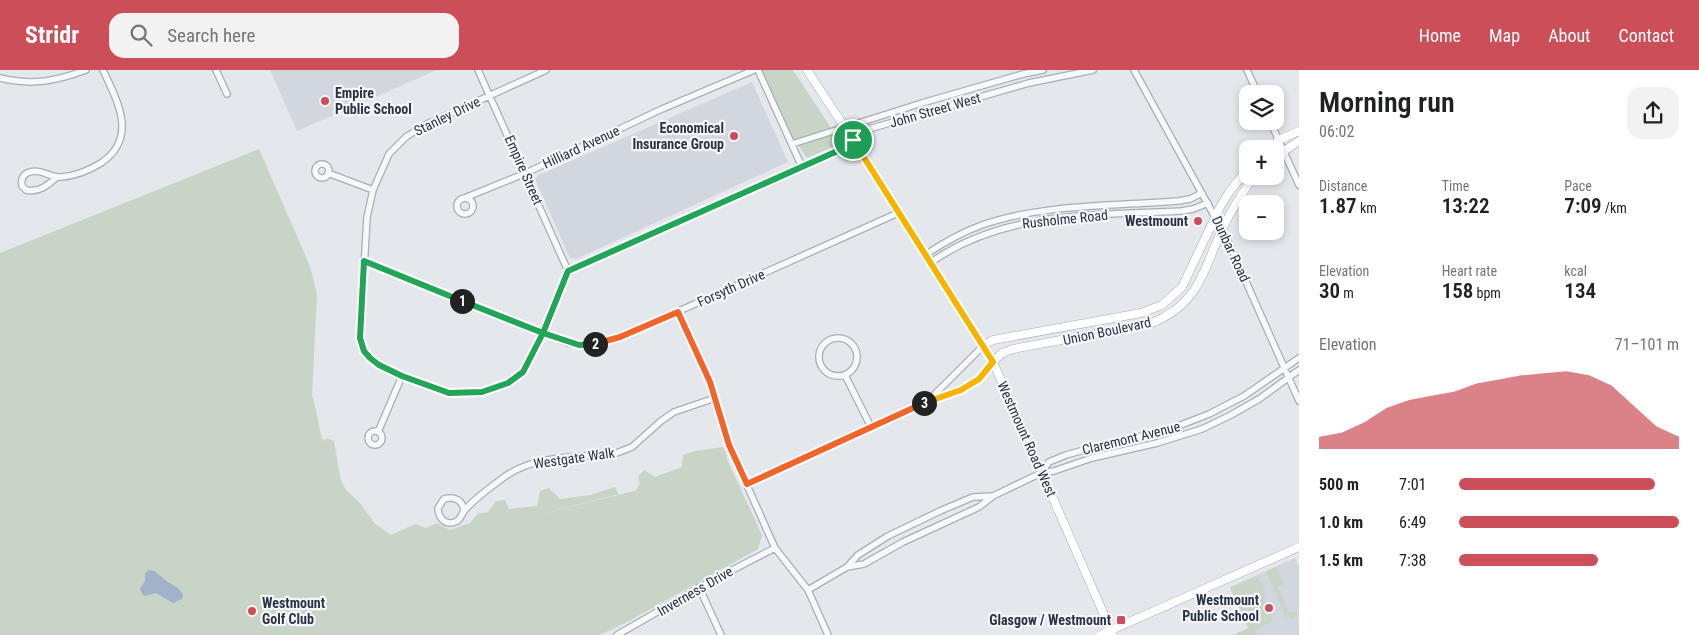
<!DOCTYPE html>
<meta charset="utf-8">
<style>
body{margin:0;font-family:"Roboto Condensed",sans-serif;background:#f2f2f2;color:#202124;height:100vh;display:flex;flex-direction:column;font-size:19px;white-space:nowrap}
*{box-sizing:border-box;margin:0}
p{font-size:16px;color:#757577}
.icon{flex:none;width:28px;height:28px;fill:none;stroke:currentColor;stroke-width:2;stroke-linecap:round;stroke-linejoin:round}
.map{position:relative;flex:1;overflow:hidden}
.side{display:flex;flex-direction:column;background:#fff;width:400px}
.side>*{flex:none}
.tools{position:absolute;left:1239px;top:15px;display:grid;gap:10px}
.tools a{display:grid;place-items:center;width:45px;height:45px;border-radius:10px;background:#fff;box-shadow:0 2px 8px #0003;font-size:25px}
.pin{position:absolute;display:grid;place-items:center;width:42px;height:42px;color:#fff;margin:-21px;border:2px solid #fff;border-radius:50%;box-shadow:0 1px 5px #0007}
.km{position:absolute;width:25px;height:25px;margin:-12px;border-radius:50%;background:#222;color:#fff;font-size:14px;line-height:25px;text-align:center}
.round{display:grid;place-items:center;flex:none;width:52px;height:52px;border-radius:15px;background:#f2f2f2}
.summary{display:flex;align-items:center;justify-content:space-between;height:85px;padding:0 20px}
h1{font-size:28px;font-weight:600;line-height:38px}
.stats{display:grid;grid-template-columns:repeat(3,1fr);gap:8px;height:85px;padding:5px 20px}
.stats div{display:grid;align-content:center}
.stats b{font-size:21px;font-weight:600}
.stats small{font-size:14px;font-weight:400}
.stats p{font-size:14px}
.chart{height:140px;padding:10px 20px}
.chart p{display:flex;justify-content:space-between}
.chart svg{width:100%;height:90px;margin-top:5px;fill:#cc4e58;opacity:.7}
ul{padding:0 20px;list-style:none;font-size:16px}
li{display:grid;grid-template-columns:80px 60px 1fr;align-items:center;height:38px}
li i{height:12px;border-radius:6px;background:#cc4e58}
header{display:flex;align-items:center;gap:30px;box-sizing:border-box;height:70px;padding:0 25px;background:#cc4e58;color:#fff}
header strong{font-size:24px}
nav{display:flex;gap:28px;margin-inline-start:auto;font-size:18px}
.search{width:350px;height:45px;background:#f2f2f2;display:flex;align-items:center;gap:12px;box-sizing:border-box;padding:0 18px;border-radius:15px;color:#757577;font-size:19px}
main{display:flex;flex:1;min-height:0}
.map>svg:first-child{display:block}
</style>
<header>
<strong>Stridr</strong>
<div class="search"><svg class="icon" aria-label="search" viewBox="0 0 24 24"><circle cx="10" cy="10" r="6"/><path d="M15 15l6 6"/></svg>Search here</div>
<nav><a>Home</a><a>Map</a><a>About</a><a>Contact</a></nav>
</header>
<main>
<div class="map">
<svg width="1299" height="565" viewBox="0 0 1299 565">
<rect width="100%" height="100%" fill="#e4e7ec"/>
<path fill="#d2d6de" d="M 270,0 L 437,0 L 297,61 Z
M 752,12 L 788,92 L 576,189 L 570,188 L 535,109 L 539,105 Z
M 1295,488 L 1299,497 L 1299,565 L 1233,565 L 1248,558 L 1230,517 Z"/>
<path fill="#c8d5c6" d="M 762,0 L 793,0 L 841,73 L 807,88 L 792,66 Z
M 259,79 L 310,196 L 317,225 L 312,325 C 317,340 318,356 323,371 L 327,368 L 334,371 L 341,411 L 346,420 L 360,433 L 375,454 L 391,465 L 415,454 L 426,458 L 437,453 L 450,460 L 470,453 L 477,444 L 488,442 L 496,431 L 505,430 L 509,439 L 537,436 L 540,421 L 549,418 L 560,429 L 590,425 L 615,417 L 619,424 L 521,449 L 638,420 L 636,419 L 640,414 L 638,407 L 644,400 L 655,407 L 682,397 L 683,385 L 695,381 L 723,377 L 727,385 L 726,387 L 762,465 L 758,479 L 631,550 L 600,565 L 0,565 L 0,183 Z
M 1276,497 L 1284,514 L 1278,517 L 1289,543 L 1297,541 L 1297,546 L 1292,549 L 1286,547 L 1267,504 L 1266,502 Z
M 1255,507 L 1259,509 L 1265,521 L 1264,529 L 1273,551 L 1255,560 L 1257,565 L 1234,565 L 1249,558 L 1230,518 Z"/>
<path fill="#a1b2ca" d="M 148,500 C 156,500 157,504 163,508 C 170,515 178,515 183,525 L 182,529 L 173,533 L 156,523 L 145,526 L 142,524 L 140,519 L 145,511 L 145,504 Z"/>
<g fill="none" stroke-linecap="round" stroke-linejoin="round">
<g stroke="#a9adb6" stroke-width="8">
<path id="street" d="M 216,0 L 227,24
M 478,0 L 568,201
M 546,0 L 423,56 L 406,67 L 389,84 L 373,120 L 367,147 L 360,268 L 364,281 L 370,288 L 379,295 L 402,306 L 449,323 L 482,322 L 508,313 L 523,302 L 543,263 L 568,201
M 758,0 L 802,97
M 1134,0 L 1227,169 L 1299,331
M 1247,0 L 1258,24
M 0,8 C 32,16 56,11 86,0
M 1270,51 L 1299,115
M 792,74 L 922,33 L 1023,4 L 1043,0
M315 101a7 7 0 1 1 14 0a7 7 0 1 1-14 0Z
M 328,103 L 373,120
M 57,107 C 48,115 39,123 26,120 L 22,116 C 21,111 22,106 27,103 C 40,97 49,108 61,107 C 76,106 88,101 101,93 C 138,68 118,32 103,0
M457 136a8 8 0 1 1 16 0a8 8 0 1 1-16 0Z
M 462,129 L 526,103 L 662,39 L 754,0
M 925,185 C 943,173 962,162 982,155 C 1042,134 1115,136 1178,131 L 1190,129 L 1202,123
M 364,191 L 568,273 C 587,277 603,272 621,267 L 898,143
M 930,193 C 1005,140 1094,146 1181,141 L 1193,139 L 1208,133
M 568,201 L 842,79 L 862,61 L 1029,13 L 1093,0
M 678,242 L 710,312 L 729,375 L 775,478 L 808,520 L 828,565
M819 287a19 19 0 1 1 38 0a19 19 0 1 1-38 0Z
M 845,305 L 871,357
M 928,331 L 984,275
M368 368a7 7 0 1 1 14 0a7 7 0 1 1-14 0Z
M 378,362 L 402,306
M 1041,403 L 1049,392 L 1066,385 L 1091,378 L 1168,360 L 1209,344 L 1244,326 L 1299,288
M 747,414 L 926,332 L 961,320 L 979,309 L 993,292
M 464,441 C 463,430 454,426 444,429 L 438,438 C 438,447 445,456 455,452 C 461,450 461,445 464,441 C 471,432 493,415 503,408 C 533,385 577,387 614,384 L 632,377 L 661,351 L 674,342 L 715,328
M 847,497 L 864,494 L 903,472 L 979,437 L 993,426 L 1041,403 L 1054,401 L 1092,388 L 1157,373 L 1202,359 L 1231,345 L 1259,329 L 1299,300
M 699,517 L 721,565
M 808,520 L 847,497 L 858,485 L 888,466 L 940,441 L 973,427 L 993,426
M 617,565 L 713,510 L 775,478"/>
</g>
<g stroke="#a9adb6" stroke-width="9">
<path id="secondary" d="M 807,0 L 853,70 L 993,292 L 1113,565
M 1268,79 L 1279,70 L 1299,61
M 1275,87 L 1299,71
M 984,275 L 993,270 L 1141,243 L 1162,235 L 1182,217 L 1220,137 L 1230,121 L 1248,98
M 993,292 L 1002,283 L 1013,279 L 1152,253 C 1200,233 1202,202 1222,160 C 1229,143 1240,128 1249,113 L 1255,106
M 1100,565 L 1299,477"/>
</g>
<use href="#street" stroke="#f7f8fa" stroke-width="5.5"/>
<use href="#secondary" stroke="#fff" stroke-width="8"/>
</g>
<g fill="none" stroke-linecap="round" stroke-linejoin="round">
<g stroke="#fff" stroke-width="10">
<path id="split-1" d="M 462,231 L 543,263 L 568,201 L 842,79 L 853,70"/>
</g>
<g stroke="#fff" stroke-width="10">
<path id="split-2" d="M 462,231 L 364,191 L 360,268 L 364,281 L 370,288 L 379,295 L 402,306 L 449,323 L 482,322 L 508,313 L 523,302 L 543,263 L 579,275 L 595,274"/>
</g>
<g stroke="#fff" stroke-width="10">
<path id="split-3" d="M 595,274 L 620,267 L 678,242 L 710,312 L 729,375 L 747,414 L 924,333"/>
</g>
<g stroke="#fff" stroke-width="10">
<path id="split-4" d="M 853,70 L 993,292 L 979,309 L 961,320 L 924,333"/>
</g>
<use href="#split-1" stroke="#22a559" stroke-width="6"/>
<use href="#split-2" stroke="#22a559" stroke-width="6"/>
<use href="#split-3" stroke="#f0652b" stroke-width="6"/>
<use href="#split-4" stroke="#f5b400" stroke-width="6"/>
</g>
<g fill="#cc4e58" stroke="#f4f6f9" stroke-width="2">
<circle cx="325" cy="31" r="5"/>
<circle cx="734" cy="66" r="5"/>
<circle cx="1198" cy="151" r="5"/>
<circle cx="1269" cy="538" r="5"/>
<circle cx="252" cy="541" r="5"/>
<rect x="1116" y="545" width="10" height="10" rx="2.5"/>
</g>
<g text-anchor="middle" stroke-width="4.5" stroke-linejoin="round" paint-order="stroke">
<g font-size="14" font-weight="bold" fill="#2c3344" stroke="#f4f6f9" text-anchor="end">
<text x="335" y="28" text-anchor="start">Empire<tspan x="335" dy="16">Public School</tspan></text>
<text x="724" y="63">Economical<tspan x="724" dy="16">Insurance Group</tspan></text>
<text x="1188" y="156">Westmount</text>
<text x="1259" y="535">Westmount<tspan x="1259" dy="16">Public School</tspan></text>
<text x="262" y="538" text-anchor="start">Westmount<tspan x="262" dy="16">Golf Club</tspan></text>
<text x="1111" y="555">Glasgow / Westmount</text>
</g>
<g font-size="14" fill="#2c3344" stroke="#f4f6f9">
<text transform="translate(935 40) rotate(-16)" y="5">John Street West</text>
<text transform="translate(447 46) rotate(-26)" y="5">Stanley Drive</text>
<text transform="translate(581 77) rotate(-25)" y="5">Hilliard Avenue</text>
<text transform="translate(524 100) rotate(66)" y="5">Empire Street</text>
<text transform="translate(1065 149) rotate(-6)" y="5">Rusholme Road</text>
<text transform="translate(1231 179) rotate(65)" y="5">Dunbar Road</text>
<text transform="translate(731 218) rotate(-24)" y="5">Forsyth Drive</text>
<text transform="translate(1107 261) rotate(-12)" y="5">Union Boulevard</text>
<text transform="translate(1131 368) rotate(-14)" y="5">Claremont Avenue</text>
<text transform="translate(1027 369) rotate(66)" y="5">Westmount Road West</text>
<text transform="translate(574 388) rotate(-8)" y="5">Westgate Walk</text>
<text transform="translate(695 521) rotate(-30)" y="5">Inverness Drive</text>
</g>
</g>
</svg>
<div class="tools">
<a><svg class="icon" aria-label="layers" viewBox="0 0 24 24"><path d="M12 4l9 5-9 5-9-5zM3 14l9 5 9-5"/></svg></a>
<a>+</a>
<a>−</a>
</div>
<div class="pin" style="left:853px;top:70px;background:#1e9e55"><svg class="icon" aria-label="arrive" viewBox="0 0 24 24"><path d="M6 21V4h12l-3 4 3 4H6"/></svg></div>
<b class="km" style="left:462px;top:231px">1</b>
<b class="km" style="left:595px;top:274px">2</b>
<b class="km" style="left:924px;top:333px">3</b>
</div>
<section class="side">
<div class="summary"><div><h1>Morning run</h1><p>06:02</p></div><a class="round"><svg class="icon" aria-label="share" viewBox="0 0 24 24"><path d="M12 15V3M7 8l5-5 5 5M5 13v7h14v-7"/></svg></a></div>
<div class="stats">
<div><p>Distance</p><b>1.87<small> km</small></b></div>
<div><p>Time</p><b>13:22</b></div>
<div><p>Pace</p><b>7:09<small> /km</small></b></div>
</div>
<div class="stats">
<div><p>Elevation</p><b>30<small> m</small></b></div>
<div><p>Heart rate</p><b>158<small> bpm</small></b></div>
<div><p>kcal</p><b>134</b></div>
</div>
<div class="chart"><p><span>Elevation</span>71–101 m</p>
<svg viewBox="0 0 160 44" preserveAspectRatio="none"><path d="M0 44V38L10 36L20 31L30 24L40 20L50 18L60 16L70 12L80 10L90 8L100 7L110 6L120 8L130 13L140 23L150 33L160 38V44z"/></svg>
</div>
<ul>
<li><b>500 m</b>7:01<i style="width:89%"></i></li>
<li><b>1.0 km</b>6:49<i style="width:100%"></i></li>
<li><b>1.5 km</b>7:38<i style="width:63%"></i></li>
</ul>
</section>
</main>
